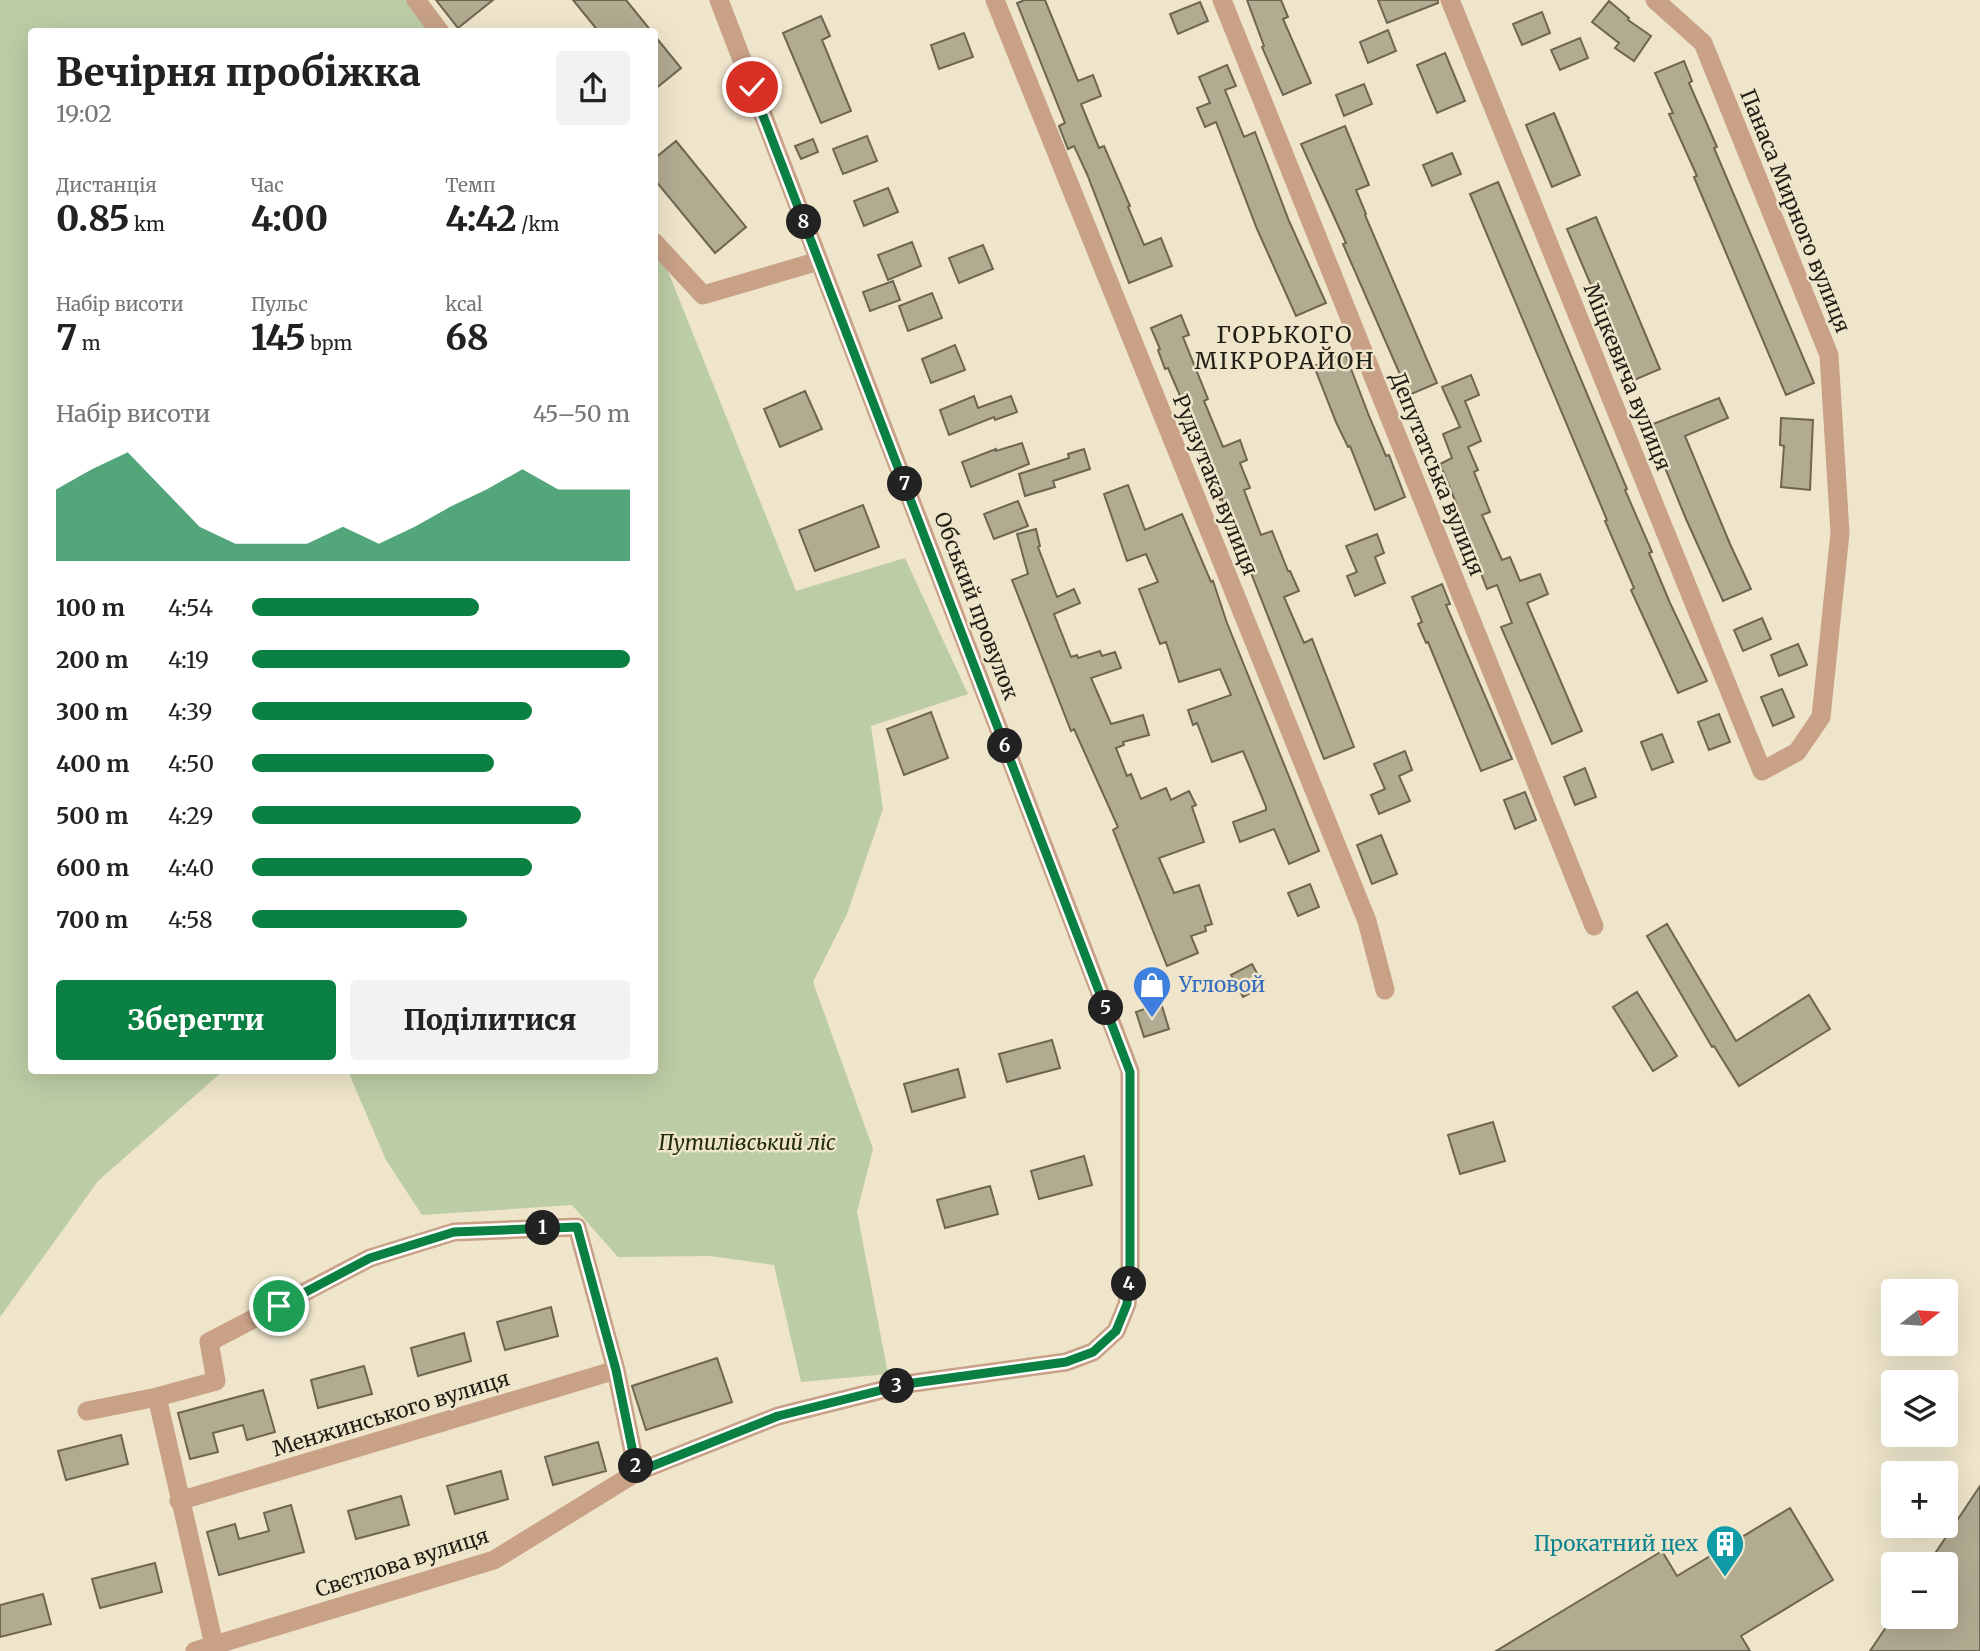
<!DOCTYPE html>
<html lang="uk">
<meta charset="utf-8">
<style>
body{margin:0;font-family:Merriweather,serif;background:#f2f2f2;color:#222;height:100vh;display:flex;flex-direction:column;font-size:26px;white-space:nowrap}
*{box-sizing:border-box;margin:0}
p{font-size:23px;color:#767676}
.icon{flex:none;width:38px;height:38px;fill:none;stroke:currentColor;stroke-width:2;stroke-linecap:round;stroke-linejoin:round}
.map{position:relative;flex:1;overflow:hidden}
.sheet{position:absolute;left:28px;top:28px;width:630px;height:1046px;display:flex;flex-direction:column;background:#fff;border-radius:7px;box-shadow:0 7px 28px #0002}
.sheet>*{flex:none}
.needle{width:46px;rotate:73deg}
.buttons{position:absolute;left:1881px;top:1279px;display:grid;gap:14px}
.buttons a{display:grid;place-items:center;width:77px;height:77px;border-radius:7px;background:#fff;box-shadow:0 7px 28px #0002;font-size:35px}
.pin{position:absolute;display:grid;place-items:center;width:60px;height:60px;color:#fff;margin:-30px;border:4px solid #fff;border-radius:50%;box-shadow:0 2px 7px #0007}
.km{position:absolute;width:35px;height:35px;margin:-18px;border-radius:50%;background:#222;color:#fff;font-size:19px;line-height:35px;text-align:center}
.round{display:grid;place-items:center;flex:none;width:74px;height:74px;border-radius:7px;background:#f2f2f2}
.overview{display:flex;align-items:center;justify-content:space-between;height:119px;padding:0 28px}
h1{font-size:38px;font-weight:800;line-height:52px}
.stats{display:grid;grid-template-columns:repeat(3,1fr);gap:10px;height:119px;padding:7px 28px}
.stats div{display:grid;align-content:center}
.stats b{font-size:35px;font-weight:800}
.stats small{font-size:19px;font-weight:400}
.stats p{font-size:19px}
.chart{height:196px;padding:14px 28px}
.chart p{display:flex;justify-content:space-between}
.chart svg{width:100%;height:126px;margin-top:7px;fill:#0b8043;opacity:.7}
.action{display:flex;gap:14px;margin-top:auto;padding:14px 28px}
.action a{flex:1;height:80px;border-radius:7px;background:#0b8043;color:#fff;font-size:28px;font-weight:800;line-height:80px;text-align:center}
.action a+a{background:#f2f2f2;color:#222}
ul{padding:0 28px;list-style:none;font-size:23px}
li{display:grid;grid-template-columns:112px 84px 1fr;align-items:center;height:52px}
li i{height:18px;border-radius:9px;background:#0b8043}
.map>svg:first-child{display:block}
</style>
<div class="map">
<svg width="1980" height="1651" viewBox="0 0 1980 1651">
<rect width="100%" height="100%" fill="#eee5cb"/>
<path fill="#bccca5" d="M 0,0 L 408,0 L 431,31 L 32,32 L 32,1071 L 223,1071 L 98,1181 L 0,1317 Z
M 661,254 L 796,591 L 905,558 L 968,694 L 871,726 L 883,809 L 847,914 L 813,982 L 873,1149 L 857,1212 L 888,1374 L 801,1382 L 774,1265 L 710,1256 L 618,1257 L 572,1205 L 422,1215 L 386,1160 L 348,1071 L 654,1071 L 654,255 Z"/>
<path fill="#b2aa91" stroke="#6e664f" stroke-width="2" d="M 436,0 L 493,0 L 458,28 Z
M 573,0 L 626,0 L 652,32 L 599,32 Z
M 1025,0 L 1045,0 L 1078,81 L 1093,75 L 1101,96 L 1081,104 L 1099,148 L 1104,146 L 1130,206 L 1128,207 L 1144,245 L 1161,238 L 1172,266 L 1129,283 L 1087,174 L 1074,146 L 1068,149 L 1059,126 L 1065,123 L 1017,3 Z
M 1247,0 L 1281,0 L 1288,17 L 1283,19 L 1311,83 L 1283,95 L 1262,47 L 1264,46 Z
M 1378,0 L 1438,0 L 1438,3 L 1387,23 Z
M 1609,1 L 1629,18 L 1628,20 L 1651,36 L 1634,61 L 1615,48 L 1619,43 L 1592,22 Z
M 1200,2 L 1208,21 L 1178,34 L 1170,14 Z
M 1542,12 L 1550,33 L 1522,45 L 1513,24 Z
M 821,16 L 830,36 L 822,40 L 851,111 L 821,123 L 783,33 Z
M 1388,30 L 1396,51 L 1368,63 L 1360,42 Z
M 964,33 L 973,57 L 939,69 L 931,45 Z
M 654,35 L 681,68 L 654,90 Z
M 1580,38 L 1588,58 L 1560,70 L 1551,50 Z
M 1445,53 L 1465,101 L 1437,113 L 1417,65 Z
M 1684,61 L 1692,81 L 1689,83 L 1717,147 L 1714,148 L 1814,383 L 1786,395 L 1694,177 L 1697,176 L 1669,114 L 1673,113 L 1655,73 Z
M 1227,65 L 1236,86 L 1225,90 L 1244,137 L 1255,132 L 1289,221 L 1326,303 L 1296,316 L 1257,229 L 1216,122 L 1205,127 L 1197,108 L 1210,103 L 1199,77 Z
M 1364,84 L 1372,104 L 1344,116 L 1336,95 Z
M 1554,113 L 1580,175 L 1552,187 L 1526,125 Z
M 1345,126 L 1369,185 L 1356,190 L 1366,214 L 1365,215 L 1437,383 L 1409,395 L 1343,244 L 1346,243 L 1301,144 Z
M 867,136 L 877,161 L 843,174 L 833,149 Z
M 813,139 L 818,152 L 801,159 L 795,146 Z
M 676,141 L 746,227 L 715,253 L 654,179 L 654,159 Z
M 1452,153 L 1461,174 L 1432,186 L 1423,165 Z
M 1498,182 L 1627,489 L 1625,490 L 1652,552 L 1649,553 L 1670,603 L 1707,681 L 1678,693 L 1631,590 L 1634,588 L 1605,521 L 1607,520 L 1470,194 Z
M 888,188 L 898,212 L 864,226 L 854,201 Z
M 1596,217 L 1660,369 L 1632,381 L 1567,229 Z
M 912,242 L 921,266 L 888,280 L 878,255 Z
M 983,245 L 993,269 L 959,283 L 949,258 Z
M 893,281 L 900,300 L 870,311 L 863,292 Z
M 932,293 L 942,318 L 908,331 L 899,306 Z
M 1181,315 L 1189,335 L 1183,337 L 1208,399 L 1204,401 L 1223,447 L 1240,440 L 1247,460 L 1240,463 L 1250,488 L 1244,490 L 1261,535 L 1272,531 L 1288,571 L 1290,571 L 1299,591 L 1284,597 L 1304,643 L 1312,639 L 1354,747 L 1324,759 L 1222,499 L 1220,500 L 1185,415 L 1188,414 L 1168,368 L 1165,369 L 1158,350 L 1160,349 L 1151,328 Z
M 955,345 L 965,370 L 931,383 L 922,359 Z
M 1345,353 L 1369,416 L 1386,456 L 1389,455 L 1405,497 L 1375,510 L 1350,446 L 1348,447 L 1336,422 L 1314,366 Z
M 1471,375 L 1479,395 L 1465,401 L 1481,441 L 1468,447 L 1478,470 L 1474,472 L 1490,512 L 1482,515 L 1502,560 L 1510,557 L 1520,581 L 1540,574 L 1548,594 L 1527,603 L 1582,731 L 1552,744 L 1501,627 L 1512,623 L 1497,585 L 1487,589 L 1471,548 L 1468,549 L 1452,505 L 1456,503 L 1440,464 L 1452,458 L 1443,434 L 1460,427 L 1442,387 Z
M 805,391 L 822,429 L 780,447 L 764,409 Z
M 974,396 L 978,408 L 1011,396 L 1017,412 L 995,420 L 994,417 L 949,435 L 940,410 Z
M 1719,398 L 1728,418 L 1685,436 L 1730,544 L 1751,589 L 1723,601 L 1686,519 L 1648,426 Z
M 1781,418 L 1813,420 L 1810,490 L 1781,487 L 1784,446 L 1780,445 Z
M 1022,443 L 1029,464 L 971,487 L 962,462 L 996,449 L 996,451 Z
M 1084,449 L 1090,469 L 1053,481 L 1055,487 L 1025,496 L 1019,474 L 1069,458 L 1068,454 Z
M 1128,485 L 1145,530 L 1182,514 L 1211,582 L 1213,581 L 1227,623 L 1319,851 L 1289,864 L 1274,829 L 1240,842 L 1233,822 L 1266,810 L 1266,807 L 1243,751 L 1212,762 L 1197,723 L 1193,725 L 1188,710 L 1231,695 L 1220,669 L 1179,682 L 1166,642 L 1160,644 L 1139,589 L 1158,582 L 1146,554 L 1127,561 L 1104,494 Z
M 1018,501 L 1028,526 L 994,539 L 984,514 Z
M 863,505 L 879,547 L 815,571 L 799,530 Z
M 1036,529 L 1040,546 L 1038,547 L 1057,597 L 1074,589 L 1080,603 L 1054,614 L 1071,657 L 1077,655 L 1078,658 L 1100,651 L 1102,656 L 1115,652 L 1121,668 L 1091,678 L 1111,724 L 1143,715 L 1149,735 L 1123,742 L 1124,745 L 1116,748 L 1127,776 L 1131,774 L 1141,799 L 1166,788 L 1171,800 L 1189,791 L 1196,805 L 1192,807 L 1204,842 L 1159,858 L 1174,893 L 1199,885 L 1212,924 L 1205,926 L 1206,931 L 1191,936 L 1198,953 L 1167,966 L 1113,830 L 1118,827 L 1074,729 L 1071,731 L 1012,580 L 1028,574 L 1017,534 Z
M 1377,534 L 1384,553 L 1375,557 L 1385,583 L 1355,596 L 1347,576 L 1357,572 L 1346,546 Z
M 1442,584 L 1450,604 L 1446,605 L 1512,759 L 1481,771 L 1428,642 L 1426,643 L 1418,624 L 1422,622 L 1412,597 Z
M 1762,618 L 1771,639 L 1743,651 L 1734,630 Z
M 1798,644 L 1807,665 L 1779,676 L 1771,655 Z
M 1782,689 L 1794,717 L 1773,726 L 1761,697 Z
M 931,712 L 948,758 L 904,775 L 887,729 Z
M 1719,714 L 1730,742 L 1709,750 L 1698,722 Z
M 1662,734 L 1673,762 L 1652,770 L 1641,742 Z
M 1405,751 L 1412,770 L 1399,776 L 1410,801 L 1379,814 L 1371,795 L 1385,789 L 1374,764 Z
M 1585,768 L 1596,797 L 1575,805 L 1564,777 Z
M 1525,792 L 1536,820 L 1515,829 L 1504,800 Z
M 1381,835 L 1397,874 L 1372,884 L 1357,845 Z
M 1310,884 L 1319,907 L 1298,916 L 1288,893 Z
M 1667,924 L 1736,1041 L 1809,995 L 1830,1029 L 1739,1086 L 1714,1046 L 1712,1047 L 1647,936 Z
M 1252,964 L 1264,986 L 1243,997 L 1231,975 Z
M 1637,992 L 1677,1056 L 1653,1071 L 1613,1007 Z
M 1161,1003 L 1169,1029 L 1144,1037 L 1136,1012 Z
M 1052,1040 L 1060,1068 L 1007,1082 L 999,1054 Z
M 958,1069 L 965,1097 L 912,1112 L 904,1084 Z
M 1493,1122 L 1505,1161 L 1460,1174 L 1448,1135 Z
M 1084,1156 L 1092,1185 L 1039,1199 L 1031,1171 Z
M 990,1186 L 998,1214 L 945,1228 L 937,1200 Z
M 551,1307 L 558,1336 L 505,1350 L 497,1322 Z
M 464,1333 L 471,1361 L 418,1376 L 411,1348 Z
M 717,1358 L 732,1402 L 646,1430 L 632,1386 Z
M 364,1366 L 372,1394 L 318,1408 L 311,1380 Z
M 263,1390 L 275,1432 L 247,1440 L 243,1425 L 213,1433 L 218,1452 L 190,1459 L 178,1413 Z
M 121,1435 L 128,1464 L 66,1480 L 58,1451 Z
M 598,1442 L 606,1471 L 553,1485 L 545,1457 Z
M 501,1471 L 508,1499 L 455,1514 L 447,1486 Z
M 1980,1486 L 1980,1651 L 1870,1651 L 1893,1617 L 1946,1617 L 1946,1564 L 1928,1564 Z
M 401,1496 L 409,1525 L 356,1539 L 348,1511 Z
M 291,1505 L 304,1552 L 219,1575 L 207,1532 L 235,1524 L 239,1539 L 269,1531 L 264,1513 Z
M 1790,1508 L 1833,1580 L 1741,1636 L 1750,1651 L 1496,1651 L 1662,1551 L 1677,1576 Z
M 155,1563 L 162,1592 L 100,1608 L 92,1579 Z
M 43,1594 L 51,1624 L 0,1637 L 0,1605 Z"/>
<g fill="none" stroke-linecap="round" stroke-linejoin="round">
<path stroke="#c8a187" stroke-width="19" d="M 416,0 L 440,32
M 995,0 L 1367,921 L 1385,990
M 1222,0 L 1594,926
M 1450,0 L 1762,771 L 1797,752 L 1821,717 L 1840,533 L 1829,355 L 1703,43 L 1655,0
M 654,242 L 703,295 L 819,261
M 157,1397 L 214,1645
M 87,1411 L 157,1397 L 216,1381 L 209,1342 L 370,1258 L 454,1232 L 577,1227 L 616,1370 L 637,1472
M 179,1501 L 616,1370
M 195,1651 L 494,1560 L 637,1472 L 778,1416 L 906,1384 L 1066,1362 L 1093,1352 L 1116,1331 L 1127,1304 L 1130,1269 L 1130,1071 L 719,0"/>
</g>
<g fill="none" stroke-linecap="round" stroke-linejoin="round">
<g stroke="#fff" stroke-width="14">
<path id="route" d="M 279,1306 L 370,1258 L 454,1232 L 577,1227 L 616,1370 L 637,1472 L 778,1416 L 906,1384 L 1066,1362 L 1093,1352 L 1116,1331 L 1127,1304 L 1130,1269 L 1130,1072 L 752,87"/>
</g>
<use href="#route" stroke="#0b8043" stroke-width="9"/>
</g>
<defs>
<g id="shop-pin" transform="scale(2.0125)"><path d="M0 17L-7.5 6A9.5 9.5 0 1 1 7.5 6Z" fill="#3f7fe0" stroke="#eee5cb"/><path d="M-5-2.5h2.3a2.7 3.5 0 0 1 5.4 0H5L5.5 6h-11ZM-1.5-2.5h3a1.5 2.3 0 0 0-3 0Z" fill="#fff"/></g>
<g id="building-pin" transform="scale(2.0125)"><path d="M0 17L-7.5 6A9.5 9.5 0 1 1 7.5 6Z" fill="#0f9aa8" stroke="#eee5cb"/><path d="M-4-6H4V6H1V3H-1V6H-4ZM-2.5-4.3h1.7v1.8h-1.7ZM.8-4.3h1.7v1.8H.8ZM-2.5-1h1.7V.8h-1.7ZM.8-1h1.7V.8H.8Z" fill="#fff"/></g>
</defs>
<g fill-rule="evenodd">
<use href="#shop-pin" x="1152" y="985"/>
<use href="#building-pin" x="1725" y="1544"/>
</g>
<g text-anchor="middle" stroke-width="5" stroke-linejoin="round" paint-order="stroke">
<g font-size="21" fill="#211e15" stroke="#eee5cb">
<text transform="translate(1795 211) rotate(68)" y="7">Панаса Мирного вулиця</text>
<text transform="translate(1627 377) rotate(68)" y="7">Міцкевича вулиця</text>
<text transform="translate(1437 474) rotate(68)" y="7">Депутатська вулиця</text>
<text transform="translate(1215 485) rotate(68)" y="7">Рудзутака вулиця</text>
<text transform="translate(976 606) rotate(69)" y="7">Обський провулок</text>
<text transform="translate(391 1414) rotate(-17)" y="7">Менжинського вулиця</text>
<text transform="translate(402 1563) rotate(-18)" y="7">Свєтлова вулиця</text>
</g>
<g font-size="21" fill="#366cbe" stroke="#eee5cb" text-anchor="start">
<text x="1179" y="992">Угловой</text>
</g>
<g font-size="21" font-style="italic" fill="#222e09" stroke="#eee5cb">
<text x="747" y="1150">Путилівський ліс</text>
</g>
<g font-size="21" fill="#0d838f" stroke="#eee5cb" text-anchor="end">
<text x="1698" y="1551">Прокатний цех</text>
</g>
<g font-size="23" letter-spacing="2" fill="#211e15" stroke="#eee5cb">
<text x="1285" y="343">ГОРЬКОГО<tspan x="1285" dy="26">МІКРОРАЙОН</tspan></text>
</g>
</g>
</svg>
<div class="buttons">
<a><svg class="needle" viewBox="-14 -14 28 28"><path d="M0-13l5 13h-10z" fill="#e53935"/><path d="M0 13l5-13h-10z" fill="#767676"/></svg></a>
<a><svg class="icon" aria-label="layers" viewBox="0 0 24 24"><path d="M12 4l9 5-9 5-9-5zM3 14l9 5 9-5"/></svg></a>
<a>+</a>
<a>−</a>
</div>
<div class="pin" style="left:279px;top:1306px;background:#1e9e55"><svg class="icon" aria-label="arrive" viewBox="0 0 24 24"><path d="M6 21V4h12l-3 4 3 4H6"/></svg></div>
<div class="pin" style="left:752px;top:87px;background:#d93025"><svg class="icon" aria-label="check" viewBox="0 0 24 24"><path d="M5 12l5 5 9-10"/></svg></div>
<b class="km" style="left:543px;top:1228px">1</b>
<b class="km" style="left:636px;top:1466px">2</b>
<b class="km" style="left:897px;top:1386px">3</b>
<b class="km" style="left:1129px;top:1284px">4</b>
<b class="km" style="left:1106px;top:1008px">5</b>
<b class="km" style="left:1005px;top:746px">6</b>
<b class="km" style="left:905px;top:484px">7</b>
<b class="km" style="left:804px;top:222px">8</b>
<section class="sheet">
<div class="overview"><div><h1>Вечірня пробіжка</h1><p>19:02</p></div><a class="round"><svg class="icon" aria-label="share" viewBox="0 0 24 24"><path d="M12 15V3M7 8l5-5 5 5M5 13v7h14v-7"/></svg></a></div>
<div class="stats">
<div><p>Дистанція</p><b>0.85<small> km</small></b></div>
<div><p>Час</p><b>4:00</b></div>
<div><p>Темп</p><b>4:42<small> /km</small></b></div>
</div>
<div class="stats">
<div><p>Набір висоти</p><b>7<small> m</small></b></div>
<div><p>Пульс</p><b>145<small> bpm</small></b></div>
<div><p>kcal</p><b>68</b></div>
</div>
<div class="chart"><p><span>Набір висоти</span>45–50 m</p>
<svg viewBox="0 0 160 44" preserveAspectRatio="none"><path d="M0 44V19L10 12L20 6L30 19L40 32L50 38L60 38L70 38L80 32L90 38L100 32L110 25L120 19L130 12L140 19L150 19L160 19V44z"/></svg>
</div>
<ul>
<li><b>100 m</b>4:54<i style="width:60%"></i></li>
<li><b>200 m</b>4:19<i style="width:100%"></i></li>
<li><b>300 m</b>4:39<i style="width:74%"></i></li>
<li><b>400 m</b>4:50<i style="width:64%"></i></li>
<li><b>500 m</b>4:29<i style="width:87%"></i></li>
<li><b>600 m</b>4:40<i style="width:74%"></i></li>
<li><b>700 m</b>4:58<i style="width:57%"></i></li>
</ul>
<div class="action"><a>Зберегти</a><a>Поділитися</a></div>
</section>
</div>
